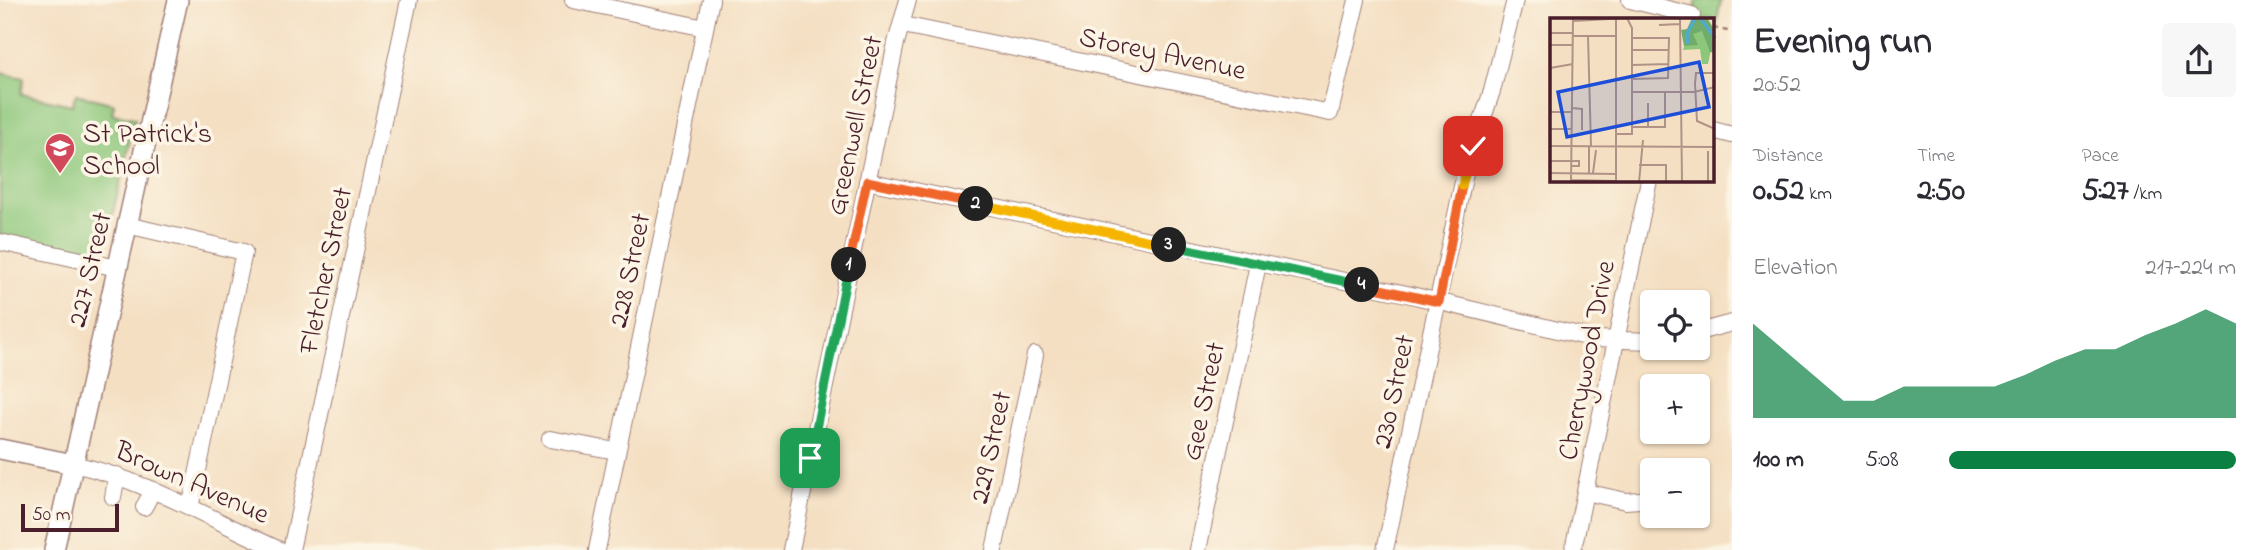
<!DOCTYPE html>
<meta charset="utf-8">
<style>
body{margin:0;font-family:"Indie Flower",sans-serif;background:#f7f7f7;color:#2b2b33;height:100vh;display:flex;flex-direction:column;font-size:26px;white-space:nowrap}
*{box-sizing:border-box;margin:0}
p{font-size:23px;color:#7c7c81}
.icon{flex:none;width:38px;height:38px;fill:none;stroke:currentColor;stroke-width:2;stroke-linecap:round;stroke-linejoin:round}
.map{position:relative;flex:1;overflow:hidden}
.side{display:flex;flex-direction:column;background:#fff;width:525px}
.side>*{flex:none}
.controls{position:absolute;left:1640px;top:290px;display:grid;gap:14px}
.controls a{display:grid;place-items:center;width:70px;height:70px;border-radius:7px;background:#fff;box-shadow:0 2px 5px #0004;font-size:35px}
.scale{position:absolute;left:21px;bottom:18px;width:98px;box-sizing:border-box;padding-left:7px;border:4px solid #4a1f2b;border-top:0;font-size:19px;line-height:24px;white-space:nowrap;color:#4a1f2b;-webkit-text-stroke:5px #fcf5e5;paint-order:stroke}
.pin{position:absolute;display:grid;place-items:center;width:60px;height:60px;color:#fff;margin:-30px;border-radius:14px;box-shadow:0 4px 10px #0006}
.km{position:absolute;width:35px;height:35px;margin:-18px;border-radius:50%;background:#222;color:#fff;font-size:19px;line-height:35px;text-align:center}
.round{display:grid;place-items:center;flex:none;width:74px;height:74px;border-radius:7px;background:#f7f7f7}
.summary{display:flex;align-items:center;justify-content:space-between;height:119px;padding:0 21px}
h1{font-size:38px;font-weight:700;line-height:52px}
.figures{display:grid;grid-template-columns:repeat(3,1fr);gap:10px;height:119px;padding:7px 21px}
.figures div{display:grid;align-content:center}
.figures b{font-size:30px;font-weight:700}
.figures small{font-size:19px;font-weight:400}
.figures p{font-size:19px}
.chart{height:196px;padding:14px 21px}
.chart p{display:flex;justify-content:space-between}
.chart svg{width:100%;height:126px;margin-top:7px;fill:#0b8043;opacity:.7}
ul{padding:0 21px;list-style:none;font-size:23px}
li{display:grid;grid-template-columns:112px 84px 1fr;align-items:center;height:52px}
li i{height:18px;border-radius:9px;background:#0b8043}
main{display:flex;flex:1;min-height:0}
.map>svg:first-child{display:block}
</style>
<main>
<div class="map">
<svg width="1732" height="550" viewBox="0 0 1732 550">
<rect width="100%" height="100%" fill="#fcf5e5"/>
<filter id="ink" filterUnits="userSpaceOnUse"><feTurbulence type="fractalNoise" baseFrequency=".0143" numOctaves="2"/><feDisplacementMap in="SourceGraphic" scale="14" xChannelSelector="R" yChannelSelector="G"/><feConvolveMatrix kernelMatrix="1 2 1 2 8 2 1 2 1" color-interpolation-filters="sRGB"/></filter>
<filter id="wash" filterUnits="userSpaceOnUse"><feTurbulence type="fractalNoise" baseFrequency=".00686" numOctaves="4" result="noise"/><feDisplacementMap in="SourceGraphic" scale="28" xChannelSelector="R" yChannelSelector="G"/><feGaussianBlur stdDeviation="1.57" result="paint"/><feColorMatrix in="noise" values="0 0 0 0 0 0 0 0 0 0 0 0 0 0 0 0 0 1.4 0 .05"/><feComposite in="paint" operator="in"/></filter>
<g filter="url(#wash)">
<rect width="100%" height="100%" fill="#f4dfc2"/>
<path fill="#8dc77b" stroke="#6c7353" stroke-width="2" d="M 1697,0 L 1721,0 L 1716,26 L 1713,26 L 1713,19 L 1693,19 Z
M 0,73 L 24,78 L 21,94 L 72,105 L 76,94 L 114,104 L 112,114 L 135,118 L 103,256 L 0,237 Z"/>
</g>
<g filter="url(#ink)">
<g fill="none" stroke-linecap="round" stroke-linejoin="round">
<g stroke="#9f7f76" stroke-width="18">
<path id="minor" d="M 573,0 L 705,28
M 1630,0 L 1692,15
M 903,25 L 1330,113 L 1357,0
M 1713,130 L 1732,135
M 867,181 L 1407,294 L 1595,339 L 1652,341
M 127,225 L 244,252 L 190,508
M 0,242 L 117,268
M 1698,332 L 1732,323
M 550,439 L 616,451
M 73,464 C 147,480 211,520 280,550
M 1585,492 L 1626,501 L 1652,499
M 113,497 L 117,475
M 144,507 L 153,490
M 291,550 L 409,0
M 597,550 L 711,0
M 791,550 L 896,43 L 908,0
M 994,550 L 1035,355
M 1198,550 L 1258,264
M 1385,550 L 1466,168 L 1492,91 L 1515,0
M 1573,550 L 1649,180"/>
</g>
<g stroke="#9f7f76" stroke-width="22">
<path id="major" d="M 0,449 L 73,464
M 54,550 L 178,0"/>
</g>
<path stroke="#9f7f76" stroke-width="2.5" stroke-dasharray="5 5" stroke-linecap="butt" d="M 1713,28 L 1732,32"/>
<use href="#minor" stroke="#fff" stroke-width="16"/>
<use href="#major" stroke="#fff" stroke-width="19"/>
</g>
</g>
<g fill="none" stroke-linecap="round" stroke-linejoin="round" filter="url(#ink)">
<g stroke="#fff" stroke-width="14">
<path id="split-1" d="M 810,458 L 849,265"/>
</g>
<g stroke="#fff" stroke-width="14">
<path id="split-2" d="M 849,265 L 867,181 L 976,204"/>
</g>
<g stroke="#fff" stroke-width="14">
<path id="split-3" d="M 976,204 L 1169,245"/>
</g>
<g stroke="#fff" stroke-width="14">
<path id="split-4" d="M 1169,245 L 1362,285"/>
</g>
<g stroke="#fff" stroke-width="14">
<path id="split-5" d="M 1362,285 L 1439,302 L 1462,186"/>
</g>
<g stroke="#fff" stroke-width="14">
<path id="split-6" d="M 1462,186 L 1473,146"/>
</g>
<use href="#split-1" stroke="#22a559" stroke-width="9"/>
<use href="#split-2" stroke="#f0652b" stroke-width="9"/>
<use href="#split-3" stroke="#f5b400" stroke-width="9"/>
<use href="#split-4" stroke="#22a559" stroke-width="9"/>
<use href="#split-5" stroke="#f0652b" stroke-width="9"/>
<use href="#split-6" stroke="#f5b400" stroke-width="9"/>
</g>
<defs>
<g id="school-pin" transform="scale(1.575)"><path d="M0 17L-7.5 6A9.5 9.5 0 1 1 7.5 6Z" fill="#d1495b" stroke="#fcf5e5"/><path d="M0-5L7-2L0 1L-7-2ZM-4 1L0 2.5L4 1V4Q0 6-4 4Z" fill="#fff"/></g>
</defs>
<g fill-rule="evenodd">
<use href="#school-pin" x="60" y="148"/>
</g>
<g text-anchor="middle" stroke-width="7" stroke-linejoin="round" paint-order="stroke">
<g font-size="28" fill="#4a1f2b" stroke="#fcf5e5">
<text transform="translate(1163 52) rotate(12)" y="10">Storey Avenue</text>
<text transform="translate(853 125) rotate(-78)" y="10">Greenwell Street</text>
<text transform="translate(88 269) rotate(-77)" y="10">227 Street</text>
<text transform="translate(324 270) rotate(-78)" y="10">Fletcher Street</text>
<text transform="translate(628 270) rotate(-78)" y="10">228 Street</text>
<text transform="translate(1585 360) rotate(-79)" y="10">Cherrywood Drive</text>
<text transform="translate(1392 391) rotate(-78)" y="10">230 Street</text>
<text transform="translate(1202 401) rotate(-78)" y="10">Gee Street</text>
<text transform="translate(989 447) rotate(-78)" y="10">229 Street</text>
<text transform="translate(193 481) rotate(24)" y="10">Brown Avenue</text>
</g>
<g font-size="28" fill="#4a1f2b" stroke="#fcf5e5" text-anchor="start">
<text x="83" y="142">St Patrick's<tspan x="83" dy="32">School</tspan></text>
</g>
</g>
<g transform="translate(1550 18)">
<rect width="164" height="164" fill="#f4dfc2"/>
<path d="M 142,0 L 157,0 L 165,12 L 158,46 L 152,46 L 150,31 L 133,32 Z" fill="#8dc77b"/>
<path d="M 142,0 L 157,0 L 164,12 L 164,35 L 160,34 L 152,13 L 143,16 L 148,27 L 134,28 L 131,12 L 137,11 Z" fill="#72ac6b"/>
<path fill="none" stroke="#4faacd" stroke-width="3.5" d="M 150,0 L 165,20M 138,26 L 137,16 L 145,0"/>
<path fill="none" stroke="#b09286" stroke-width="2" d="M 130,0 L 132,164M 23,3 L 78,0M 109,7 L 130,6M 0,15 L 23,15M 23,18 L 66,18M 38,18 L 41,128M 82,20 L 119,20 L 118,60 L 82,61M 0,27 L 23,27M 82,32 L 119,32M 82,47 L 119,46M 0,50 L 23,46M 165,55 L 146,55 L 145,66 L 147,103 L 165,111M 82,74 L 144,74 L 165,69M 98,85 L 98,109M 22,90 L 32,91 L 32,112M 0,94 L 22,94M 82,109 L 115,109 L 115,74M 0,111 L 22,111M 66,116 L 82,116 L 82,10 L 77,0M 0,128 L 165,129M 158,133 L 158,164M 0,143 L 29,143 L 29,148 L 21,148M 89,147 L 116,147 L 116,164M 0,155 L 66,156M 39,155 L 39,128M 43,155 L 46,132M 21,162 L 66,163M 21,164 L 23,0M 66,164 L 66,0M 89,164 L 93,122"/>
<path fill="#1d4ed8" fill-opacity="0.15" stroke="#1d4ed8" stroke-width="3.5" d="M 149,44 L 159,89 L 17,119 L 8,74 Z"/>
<rect width="164" height="164" fill="none" stroke="#4a1f2b" stroke-width="3.5"/>
</g>
</svg>
<div class="controls">
<a><svg class="icon" aria-label="locate" viewBox="0 0 24 24"><circle cx="12" cy="12" r="6"/><path d="M12 2v4M12 18v4M2 12h4M18 12h4"/></svg></a>
<a>+</a>
<a>−</a>
</div>
<div class="scale">50 m</div>
<div class="pin" style="left:810px;top:458px;background:#1e9e55"><svg class="icon" aria-label="arrive" viewBox="0 0 24 24"><path d="M6 21V4h12l-3 4 3 4H6"/></svg></div>
<div class="pin" style="left:1473px;top:146px;background:#d93025"><svg class="icon" aria-label="check" viewBox="0 0 24 24"><path d="M5 12l5 5 9-10"/></svg></div>
<b class="km" style="left:849px;top:265px">1</b>
<b class="km" style="left:976px;top:204px">2</b>
<b class="km" style="left:1169px;top:245px">3</b>
<b class="km" style="left:1362px;top:285px">4</b>
</div>
<section class="side">
<div class="summary"><div><h1>Evening run</h1><p>20:52</p></div><a class="round"><svg class="icon" aria-label="share" viewBox="0 0 24 24"><path d="M12 15V3M7 8l5-5 5 5M5 13v7h14v-7"/></svg></a></div>
<div class="figures">
<div><p>Distance</p><b>0.52<small> km</small></b></div>
<div><p>Time</p><b>2:50</b></div>
<div><p>Pace</p><b>5:27<small> /km</small></b></div>
</div>
<div class="chart"><p><span>Elevation</span>217–224 m</p>
<svg viewBox="0 0 160 44" preserveAspectRatio="none"><path d="M0 44V11L10 20L20 29L30 38L40 38L50 33L60 33L70 33L80 33L90 29L100 24L110 20L120 20L130 15L140 11L150 6L160 11V44z"/></svg>
</div>
<ul>
<li><b>100 m</b>5:08<i style="width:100%"></i></li>
</ul>
</section>
</main>
